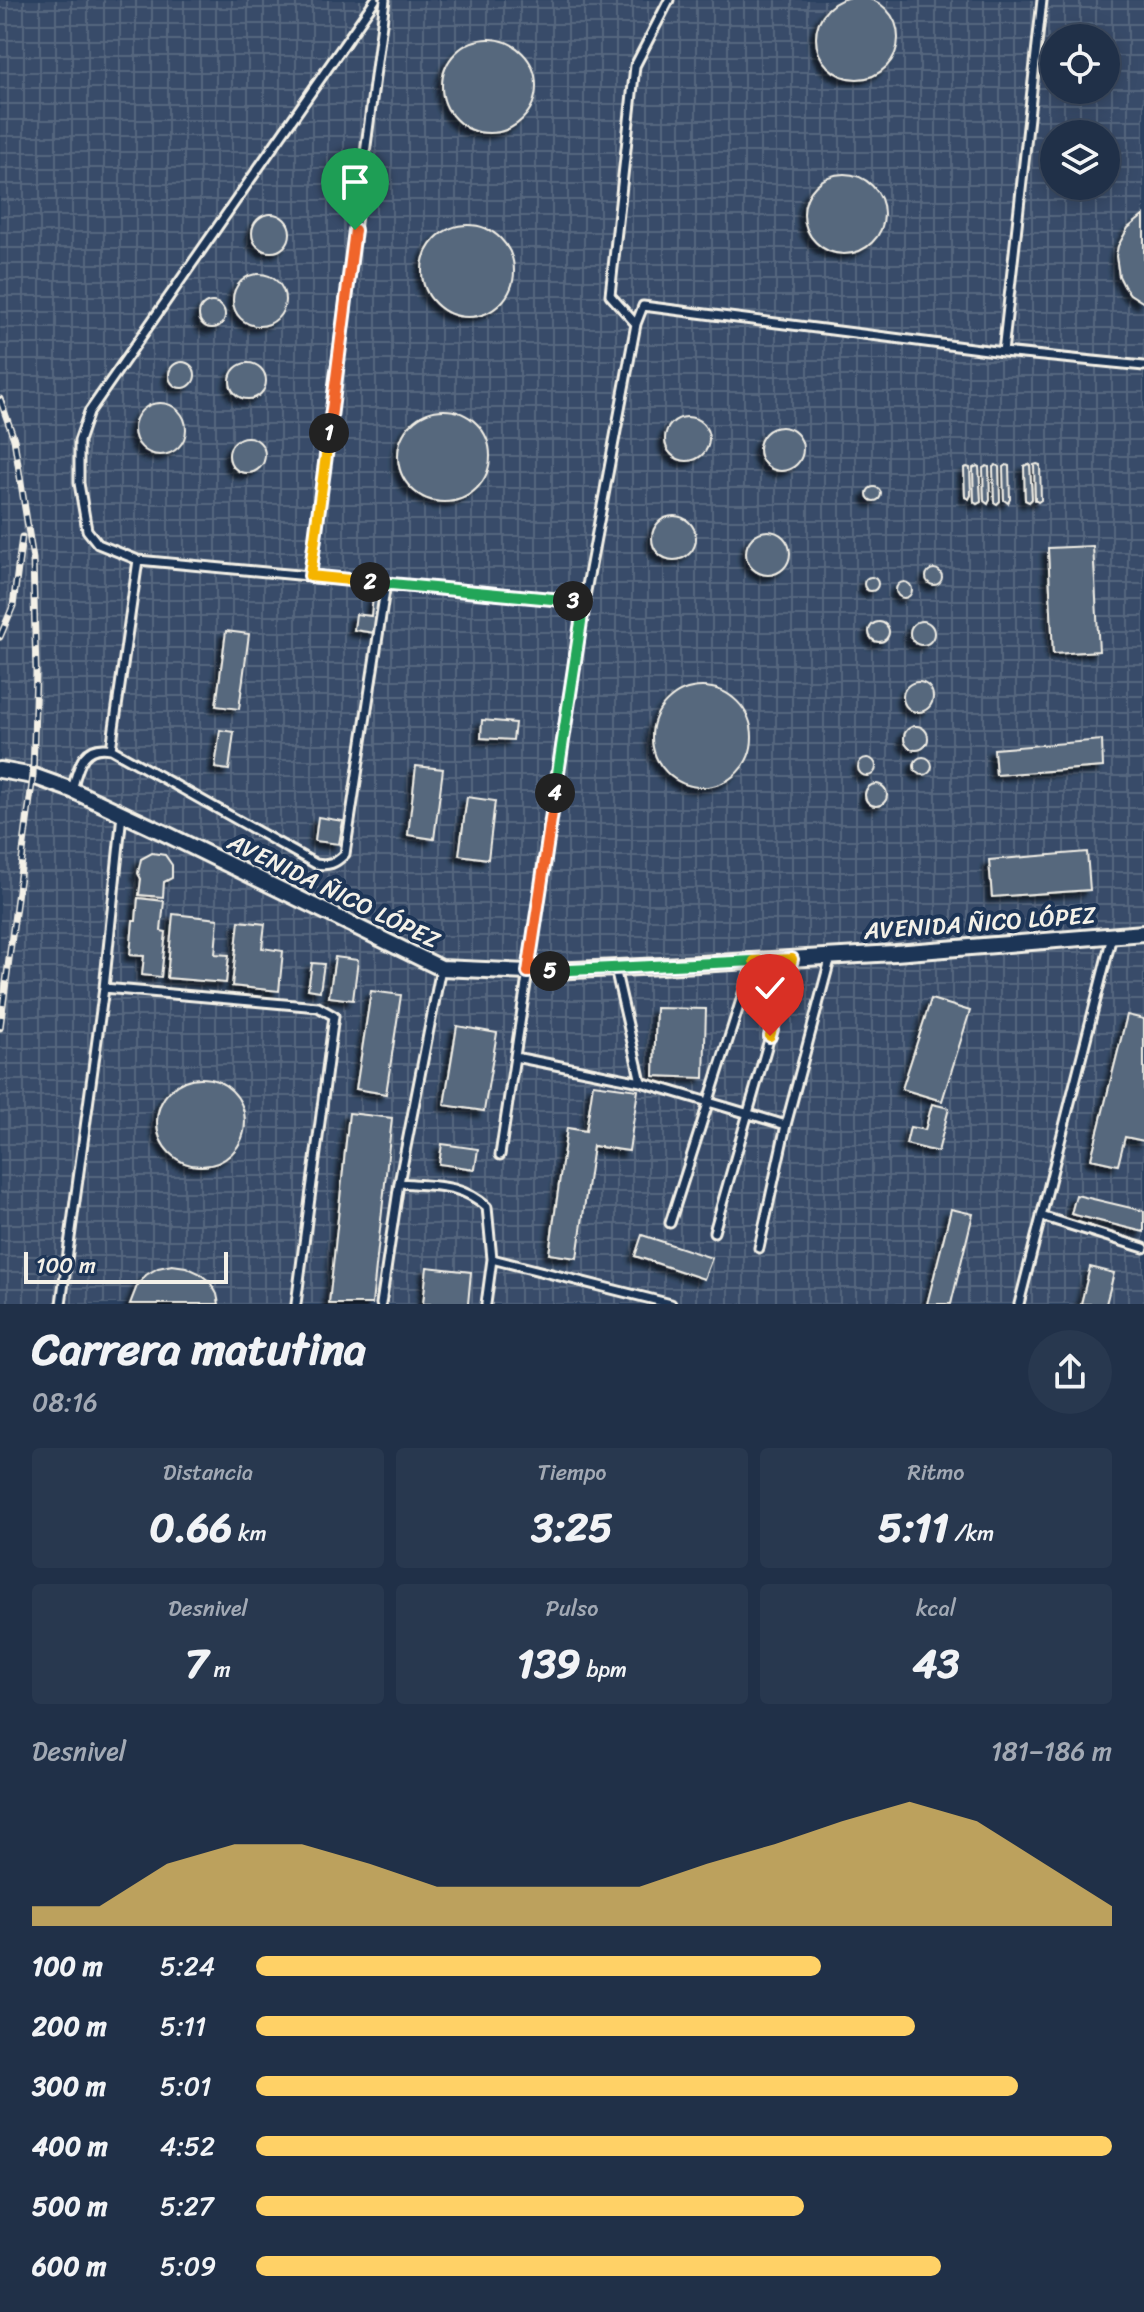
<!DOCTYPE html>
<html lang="es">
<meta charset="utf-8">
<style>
body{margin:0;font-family:Sriracha,sans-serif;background:#28384f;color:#f1f3f6;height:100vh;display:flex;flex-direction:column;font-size:30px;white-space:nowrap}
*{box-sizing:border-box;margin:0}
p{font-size:26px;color:#a2a9b4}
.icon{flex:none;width:44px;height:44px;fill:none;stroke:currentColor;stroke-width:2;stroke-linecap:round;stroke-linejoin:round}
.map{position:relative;height:1304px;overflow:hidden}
.panel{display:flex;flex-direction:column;background:#203048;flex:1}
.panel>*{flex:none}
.tools{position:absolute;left:1040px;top:24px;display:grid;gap:16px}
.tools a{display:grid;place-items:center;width:80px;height:80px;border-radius:50%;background:#203048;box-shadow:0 4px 20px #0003,0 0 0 2px #3d4b60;font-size:40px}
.scale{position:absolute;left:24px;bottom:20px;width:204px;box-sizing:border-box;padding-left:8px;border:4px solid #f4f1e8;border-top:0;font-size:22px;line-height:28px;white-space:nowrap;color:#f4f1e8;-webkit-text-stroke:6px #1d3557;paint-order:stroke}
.pin{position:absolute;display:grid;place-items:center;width:68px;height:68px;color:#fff;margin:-82px -34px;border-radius:50% 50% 50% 0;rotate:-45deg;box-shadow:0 0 8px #0007}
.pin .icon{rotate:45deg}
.km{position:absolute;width:40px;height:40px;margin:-20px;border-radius:50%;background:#222;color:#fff;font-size:22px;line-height:40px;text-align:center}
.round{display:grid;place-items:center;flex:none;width:84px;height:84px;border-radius:42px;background:#28384f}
.headline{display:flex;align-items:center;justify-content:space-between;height:136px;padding:0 32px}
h1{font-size:44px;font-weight:700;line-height:60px}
.stats{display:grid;grid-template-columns:repeat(3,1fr);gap:12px;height:136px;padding:8px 32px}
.stats div{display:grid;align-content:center;border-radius:8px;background:#28384f;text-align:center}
.stats b{font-size:40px;font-weight:700}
.stats small{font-size:22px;font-weight:400}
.stats p{font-size:22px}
.chart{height:224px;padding:16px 32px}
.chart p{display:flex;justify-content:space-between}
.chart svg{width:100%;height:144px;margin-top:8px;fill:#ffd166;opacity:.7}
ul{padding:0 32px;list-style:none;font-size:26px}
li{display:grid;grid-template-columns:128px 96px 1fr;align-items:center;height:60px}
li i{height:20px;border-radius:10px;background:#ffd166}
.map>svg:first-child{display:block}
</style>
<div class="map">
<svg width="1144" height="1304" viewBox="0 0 1144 1304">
<defs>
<pattern id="industrial-grid" width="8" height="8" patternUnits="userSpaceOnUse" patternTransform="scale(2)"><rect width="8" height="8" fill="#374c69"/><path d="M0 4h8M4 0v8" fill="none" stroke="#55667e"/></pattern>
<filter id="shadow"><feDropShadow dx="-5.5" dy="5.5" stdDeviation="2" flood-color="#0009"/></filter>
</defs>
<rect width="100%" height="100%" fill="#2a4060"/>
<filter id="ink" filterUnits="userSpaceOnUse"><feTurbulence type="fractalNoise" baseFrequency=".0125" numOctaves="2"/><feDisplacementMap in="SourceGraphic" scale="16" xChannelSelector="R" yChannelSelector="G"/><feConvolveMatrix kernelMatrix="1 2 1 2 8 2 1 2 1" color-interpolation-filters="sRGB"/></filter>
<g filter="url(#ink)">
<path fill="url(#industrial-grid)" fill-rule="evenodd" d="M 0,0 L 1144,0 L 1144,1304 L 0,1304 ZM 1054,38 L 1106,38 L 1106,90 L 1054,90 ZM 1054,134 L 1106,134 L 1106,186 L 1054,186 Z"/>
<path fill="#56677d" stroke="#f4f1e8" stroke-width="2" filter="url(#shadow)" d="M816 38a41 41 0 1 1 82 0a41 41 0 1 1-82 0Z
M442 86a47 47 0 1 1 94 0a47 47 0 1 1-94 0Z
M804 214a40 40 0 1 1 80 0a40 40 0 1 1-80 0Z
M252 233a19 19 0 1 1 38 0a19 19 0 1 1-38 0Z
M 1144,215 L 1144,303 L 1130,294 L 1124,286 L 1119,276 L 1116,256 L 1118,246 L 1128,228 Z
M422 271a46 46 0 1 1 92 0a46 46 0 1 1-92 0Z
M233 300a26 26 0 1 1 52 0a26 26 0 1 1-52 0Z
M199 315a13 13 0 1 1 26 0a13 13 0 1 1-26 0Z
M169 375a13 13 0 1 1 26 0a13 13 0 1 1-26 0Z
M230 381a18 18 0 1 1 36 0a18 18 0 1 1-36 0Z
M134 429a26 26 0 1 1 52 0a26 26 0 1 1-52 0Z
M398 456a46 46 0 1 1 92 0a46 46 0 1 1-92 0Z
M665 439a22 22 0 1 1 44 0a22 22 0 1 1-44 0Z
M759 449a22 22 0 1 1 44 0a22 22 0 1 1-44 0Z
M229 455a18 18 0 1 1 36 0a18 18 0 1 1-36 0Z
M 1028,464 L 1030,465 L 1032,499 L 1029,502 L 1025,500 L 1024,466 Z
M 1037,464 L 1040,465 L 1041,500 L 1038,502 L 1035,500 L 1034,465 Z
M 996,465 L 999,467 L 1000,501 L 997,504 L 994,502 L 993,467 Z
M 1006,465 L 1009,466 L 1010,499 L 1008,503 L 1004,500 L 1003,467 Z
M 977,466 L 979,467 L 981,502 L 977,504 L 974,502 L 973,468 Z
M 987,466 L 989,467 L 990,500 L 988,504 L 984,501 L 983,468 Z
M 967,467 L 970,468 L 971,495 L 969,499 L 965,497 L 964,468 Z
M867 494a7 7 0 1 1 14 0a7 7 0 1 1-14 0Z
M652 538a22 22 0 1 1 44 0a22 22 0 1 1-44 0Z
M746 553a22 22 0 1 1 44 0a22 22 0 1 1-44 0Z
M 1093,546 L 1099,651 L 1053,654 L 1048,548 Z
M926 577a8 8 0 1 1 16 0a8 8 0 1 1-16 0Z
M864 584a7 7 0 1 1 14 0a7 7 0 1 1-14 0Z
M896 590a8 8 0 1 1 16 0a8 8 0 1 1-16 0Z
M 373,597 L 379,598 L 375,633 L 354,630 L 356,614 L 371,616 Z
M910 633a12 12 0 1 1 24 0a12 12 0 1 1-24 0Z
M869 632a10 10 0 1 1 20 0a10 10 0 1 1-20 0Z
M 226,631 L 249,634 L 239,709 L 216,706 Z
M903 697a15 15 0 1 1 30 0a15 15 0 1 1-30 0Z
M652 737a50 50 0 1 1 100 0a50 50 0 1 1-100 0Z
M 482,720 L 515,723 L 513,740 L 481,738 Z
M904 738a12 12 0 1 1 24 0a12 12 0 1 1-24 0Z
M 220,730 L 234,732 L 229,770 L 215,768 Z
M 1102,740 L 1103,767 L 996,775 L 994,749 Z
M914 766a9 9 0 1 1 18 0a9 9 0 1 1-18 0Z
M858 767a9 9 0 1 1 18 0a9 9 0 1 1-18 0Z
M 416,766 L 443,769 L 434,839 L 408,835 Z
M865 795a11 11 0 1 1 22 0a11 11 0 1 1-22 0Z
M 467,797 L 495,801 L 488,859 L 459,855 Z
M 318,817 L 343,821 L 339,844 L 315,841 Z
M 1087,852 L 1090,890 L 992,897 L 989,860 Z
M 152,853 L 165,855 L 172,865 L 172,878 L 164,882 L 163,897 L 139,895 L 141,879 L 138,873 L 141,859 Z
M 138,898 L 164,901 L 161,931 L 166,932 L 161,977 L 142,975 L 144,956 L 130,955 L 133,921 L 136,921 Z
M 173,914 L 218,919 L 215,954 L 229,955 L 226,983 L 167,978 Z
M 239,921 L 265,924 L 262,948 L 283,951 L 279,991 L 232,986 Z
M 335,957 L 358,960 L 353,1000 L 329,997 Z
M 312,963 L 324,964 L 320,991 L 308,989 Z
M 371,991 L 401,995 L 386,1094 L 356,1089 Z
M 931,999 L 970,1011 L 942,1101 L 902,1089 Z
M 656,1008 L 706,1009 L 704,1078 L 654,1076 Z
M 1127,1015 L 1144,1019 L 1144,1141 L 1125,1137 L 1118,1165 L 1091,1159 Z
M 457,1026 L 497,1033 L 484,1111 L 444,1105 Z
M157 1122a44 44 0 1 1 88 0a44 44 0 1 1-88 0Z
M 593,1084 L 638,1090 L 629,1151 L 593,1146 L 577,1258 L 549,1254 L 567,1128 L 586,1131 Z
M 932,1104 L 949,1108 L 938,1152 L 906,1144 L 910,1127 L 925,1130 Z
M 349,1113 L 392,1118 L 372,1304 L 329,1304 Z
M 442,1144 L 478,1149 L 475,1169 L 439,1164 Z
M 1076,1195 L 1144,1211 L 1144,1232 L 1071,1214 Z
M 951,1209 L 973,1214 L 951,1304 L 927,1304 Z
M 642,1235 L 712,1258 L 704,1279 L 635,1256 Z
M 172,1265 L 186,1267 L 199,1273 L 210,1282 L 217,1294 L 219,1304 L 130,1304 L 137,1286 L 146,1275 L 158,1268 Z
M 427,1267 L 471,1272 L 468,1304 L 423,1304 Z
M 1090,1267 L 1114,1273 L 1106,1304 L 1081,1304 Z"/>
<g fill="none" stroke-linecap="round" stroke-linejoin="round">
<g stroke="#f4f1e8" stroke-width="13">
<path id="lane" d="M 375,0 L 89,412 L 79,441 L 79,483 L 87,530 L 98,544 L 138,560 L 584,602
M 636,324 L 610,295 L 635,66 L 669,0
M 1003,352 L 1042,0
M 310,576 L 385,0
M 111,749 L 138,560
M 72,790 C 78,768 82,743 111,749 L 316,864 C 329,866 335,864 345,854 L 386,583
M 615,968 L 641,1082
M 104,988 L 318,1007 L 334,1016 L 296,1304
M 515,1057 L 641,1082 L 786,1125
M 500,1155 L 584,602 L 636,324 L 643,306 L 1003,352 L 1144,366
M 399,1183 C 434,1186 460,1183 487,1207 L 492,1259 L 486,1304
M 1041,1216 L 1144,1248
M 670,1223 L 753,962
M 714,1232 L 792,959
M 759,1248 L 786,1125 L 831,956
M 492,1259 L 671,1304
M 61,1304 L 104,988 L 122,814
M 381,1304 L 399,1183 L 441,968
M 1019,1304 L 1112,936"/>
</g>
<g stroke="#f4f1e8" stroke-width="20">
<path id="street" d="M 0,770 L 33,776 L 72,790 L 164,833 L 441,968 L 528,972 L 663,966 L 895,953 L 1144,933"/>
</g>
<use href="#lane" stroke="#1d3557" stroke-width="7"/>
<use href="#street" stroke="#1d3557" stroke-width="14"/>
<g stroke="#f4f1e8" stroke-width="7">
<path id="rail" d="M 0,399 L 14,439 L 33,559 L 36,672 L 33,776 L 0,1028
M 0,637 L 13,606 L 22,537"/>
</g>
<use href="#rail" stroke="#1d3557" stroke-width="4" stroke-dasharray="12" stroke-linecap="butt"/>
</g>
</g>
<g fill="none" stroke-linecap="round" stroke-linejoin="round" filter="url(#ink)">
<g stroke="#fff" stroke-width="16">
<path id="split-1" d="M 329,433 L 355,230"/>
</g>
<g stroke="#fff" stroke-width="16">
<path id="split-2" d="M 329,433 L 310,576 L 370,582"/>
</g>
<g stroke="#fff" stroke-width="16">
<path id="split-3" d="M 370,582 L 573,601"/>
</g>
<g stroke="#fff" stroke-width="16">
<path id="split-4" d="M 555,793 L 584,602 L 573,601"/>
</g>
<g stroke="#fff" stroke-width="16">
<path id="split-5" d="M 550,971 L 528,972 L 555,793"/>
</g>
<g stroke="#fff" stroke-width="16">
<path id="split-6" d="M 550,971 L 754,961"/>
</g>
<g stroke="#fff" stroke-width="16">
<path id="split-7" d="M 754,961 L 792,959 L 770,1036"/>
</g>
<use href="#split-1" stroke="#f0652b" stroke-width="10"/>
<use href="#split-2" stroke="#f5b400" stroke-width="10"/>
<use href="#split-3" stroke="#22a559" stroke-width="10"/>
<use href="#split-4" stroke="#22a559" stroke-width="10"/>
<use href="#split-5" stroke="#f0652b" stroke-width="10"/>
<use href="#split-6" stroke="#22a559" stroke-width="10"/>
<use href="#split-7" stroke="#f5b400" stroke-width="10"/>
</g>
<g text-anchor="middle" stroke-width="8" stroke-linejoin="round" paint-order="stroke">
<g font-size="24" fill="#f4f1e8" stroke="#1d3557">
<text transform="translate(334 891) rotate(26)" y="8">AVENIDA ÑICO LÓPEZ</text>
<text transform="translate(980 923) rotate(-4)" y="8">AVENIDA ÑICO LÓPEZ</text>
</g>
</g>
</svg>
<div class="tools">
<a><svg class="icon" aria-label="locate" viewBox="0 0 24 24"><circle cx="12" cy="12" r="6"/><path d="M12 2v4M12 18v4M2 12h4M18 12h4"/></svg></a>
<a><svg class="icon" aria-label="layers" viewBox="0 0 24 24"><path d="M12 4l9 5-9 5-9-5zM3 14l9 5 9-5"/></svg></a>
</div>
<div class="scale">100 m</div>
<div class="pin" style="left:355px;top:230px;background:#1e9e55"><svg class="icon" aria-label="arrive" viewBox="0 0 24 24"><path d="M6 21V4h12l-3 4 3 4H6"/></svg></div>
<div class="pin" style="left:770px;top:1036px;background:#d93025"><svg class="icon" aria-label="check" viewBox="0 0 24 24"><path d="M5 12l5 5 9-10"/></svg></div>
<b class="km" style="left:329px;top:433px">1</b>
<b class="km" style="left:370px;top:582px">2</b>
<b class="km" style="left:573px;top:601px">3</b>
<b class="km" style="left:555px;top:793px">4</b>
<b class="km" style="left:550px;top:971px">5</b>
</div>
<section class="panel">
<div class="headline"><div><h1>Carrera matutina</h1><p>08:16</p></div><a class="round"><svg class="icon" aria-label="share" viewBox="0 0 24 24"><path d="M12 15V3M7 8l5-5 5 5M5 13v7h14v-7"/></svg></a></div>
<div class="stats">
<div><p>Distancia</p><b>0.66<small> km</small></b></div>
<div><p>Tiempo</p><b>3:25</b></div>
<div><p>Ritmo</p><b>5:11<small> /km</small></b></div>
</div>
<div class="stats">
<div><p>Desnivel</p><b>7<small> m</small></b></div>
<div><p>Pulso</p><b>139<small> bpm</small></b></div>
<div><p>kcal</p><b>43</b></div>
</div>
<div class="chart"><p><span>Desnivel</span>181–186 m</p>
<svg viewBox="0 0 160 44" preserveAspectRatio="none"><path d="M0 44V38L10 38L20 25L30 19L40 19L50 25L60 32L70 32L80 32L90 32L100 25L110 19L120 12L130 6L140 12L150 25L160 38V44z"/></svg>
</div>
<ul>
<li><b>100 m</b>5:24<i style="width:66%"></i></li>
<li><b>200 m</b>5:11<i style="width:77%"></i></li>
<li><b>300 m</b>5:01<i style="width:89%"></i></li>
<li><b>400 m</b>4:52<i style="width:100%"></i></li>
<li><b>500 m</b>5:27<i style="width:64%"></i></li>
<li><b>600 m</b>5:09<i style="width:80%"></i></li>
</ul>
</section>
